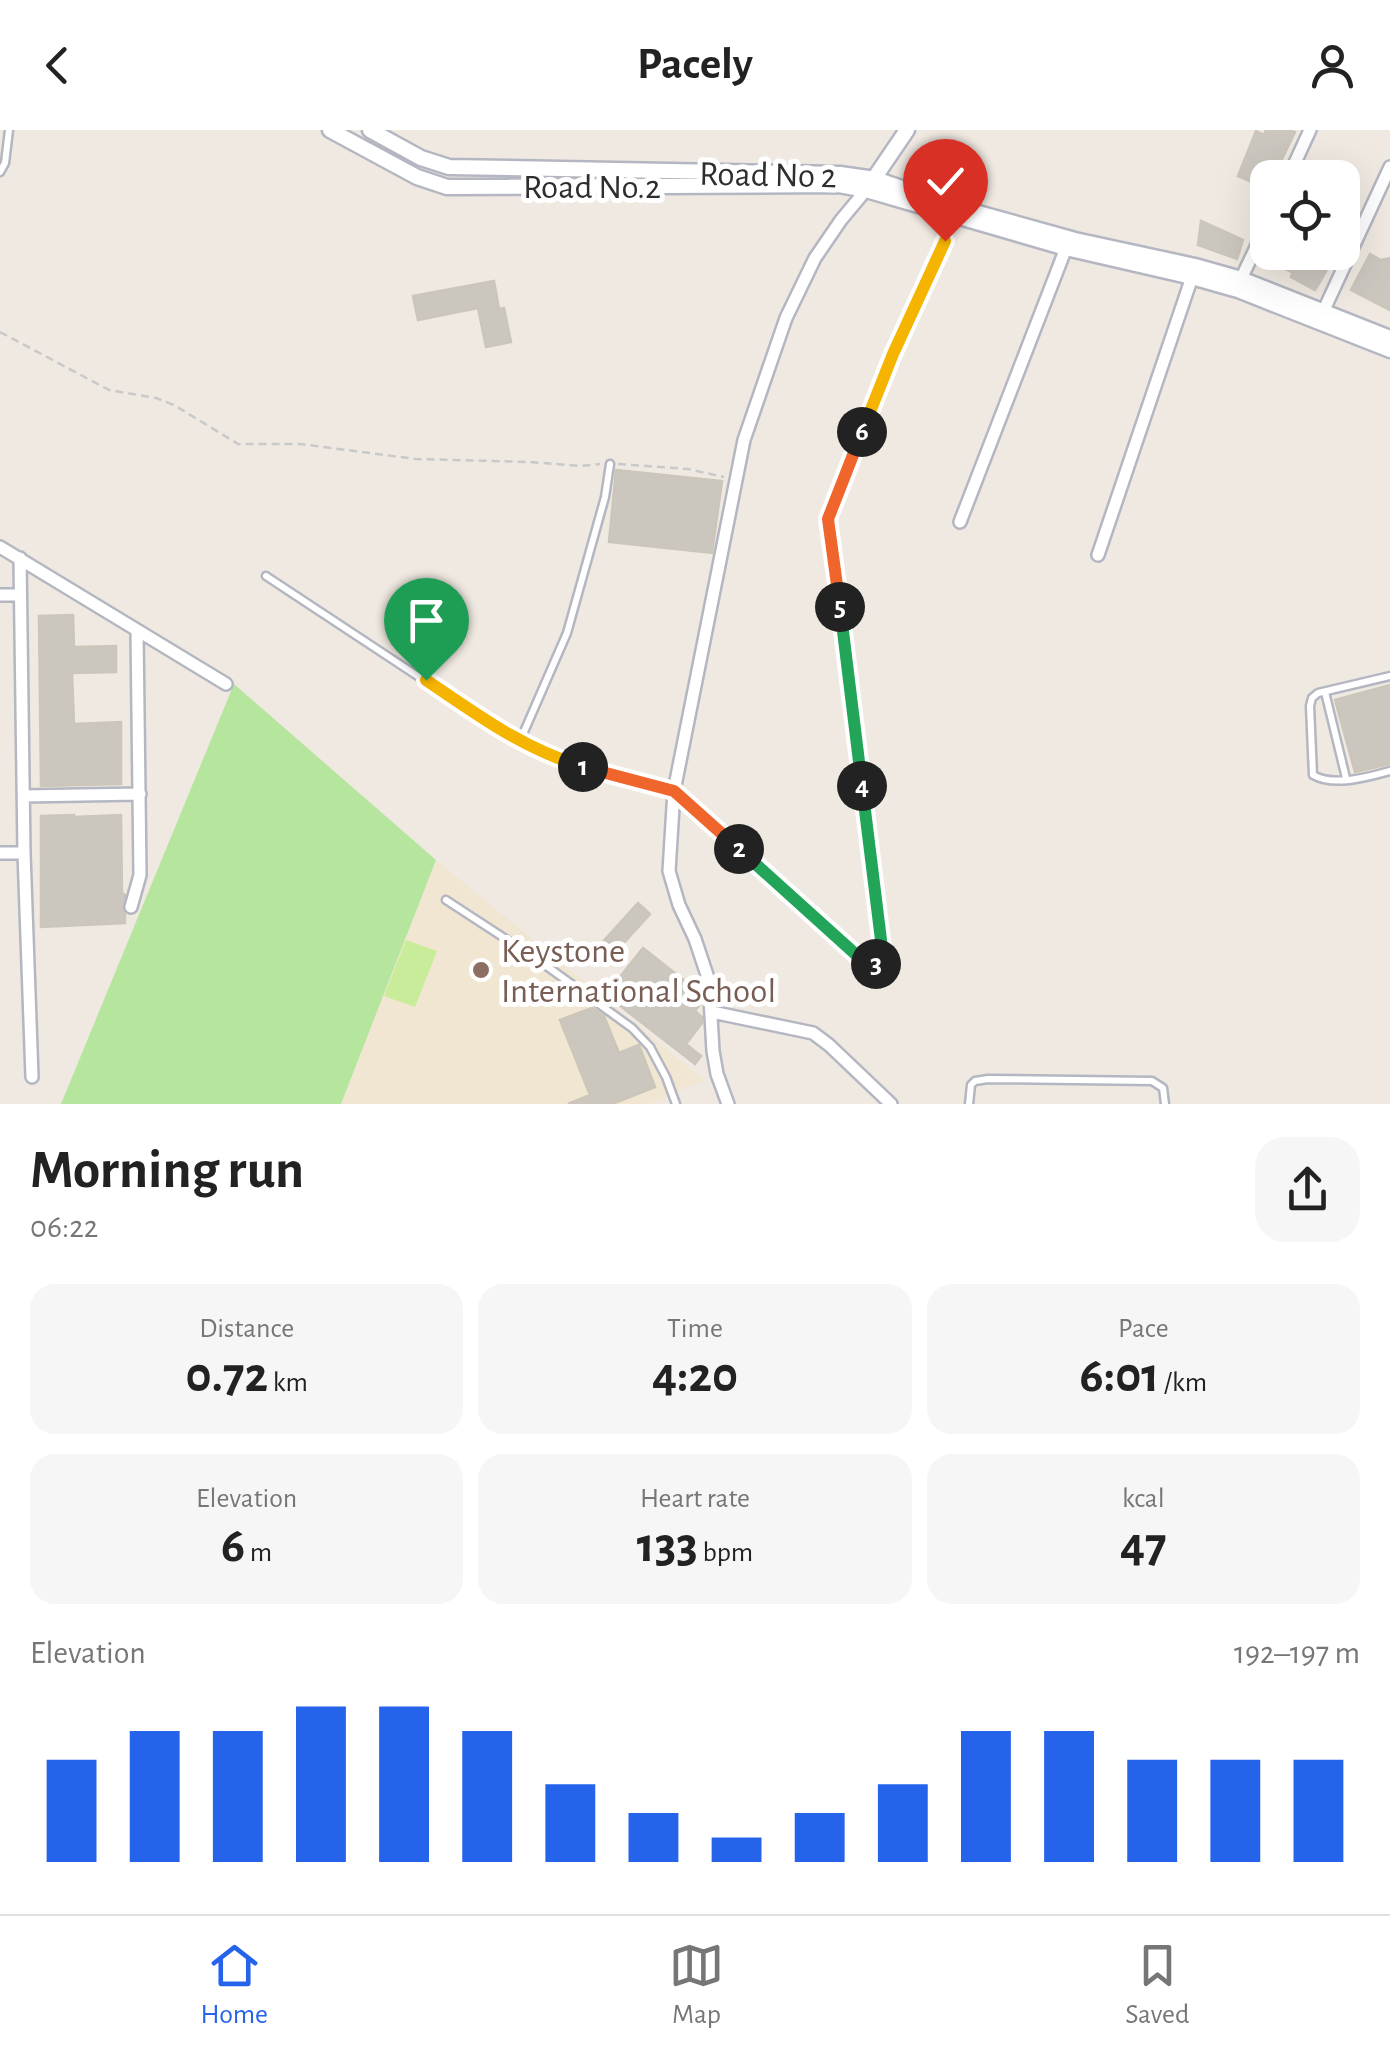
<!DOCTYPE html>
<meta charset="utf-8">
<style>
body{margin:0;font-family:"Alegreya Sans",sans-serif;background:#f6f6f6;color:#222;height:100vh;display:flex;flex-direction:column;font-size:38px;white-space:nowrap}
*{box-sizing:border-box;margin:0}
p{font-size:32px;color:#767676}
.icon{flex:none;width:55px;height:55px;fill:none;stroke:currentColor;stroke-width:2;stroke-linecap:round;stroke-linejoin:round}
.map{position:relative;height:974px;overflow:hidden}
.side{display:flex;flex-direction:column;background:#fff;flex:1}
.side>*{flex:none}
.fabs{position:absolute;left:1250px;top:30px;display:grid;gap:20px}
.fabs a{display:grid;place-items:center;width:110px;height:110px;border-radius:20px;background:#fff;box-shadow:0 10px 40px #0002;font-size:50px}
.pin{position:absolute;display:grid;place-items:center;width:85px;height:85px;color:#fff;margin:-102px -42px;border-radius:50% 50% 50% 0;rotate:-45deg;box-shadow:0 0 10px #0007}
.pin .icon{rotate:45deg}
.km{position:absolute;width:50px;height:50px;margin:-25px;border-radius:50%;background:#222;color:#fff;font-size:28px;line-height:50px;text-align:center}
.round{display:grid;place-items:center;flex:none;width:105px;height:105px;border-radius:30px;background:#f6f6f6}
.head{display:flex;align-items:center;justify-content:space-between;height:170px;padding:0 30px}
h1{font-size:55px;font-weight:700;line-height:75px}
.stats{display:grid;grid-template-columns:repeat(3,1fr);gap:15px;height:170px;padding:10px 30px}
.stats div{display:grid;align-content:center;border-radius:25px;background:#f6f6f6;text-align:center}
.stats b{font-size:50px;font-weight:700}
.stats small{font-size:28px;font-weight:400}
.stats p{font-size:28px}
.chart{height:280px;padding:20px 30px}
.chart p{display:flex;justify-content:space-between}
.chart svg{width:100%;height:180px;margin-top:10px;stroke:#2563eb;stroke-width:6}
header{display:flex;justify-content:space-between;align-items:center;height:130px;padding:0 30px;background:#fff;font-size:45px;font-weight:700}
.menu{display:flex;justify-content:space-around;align-items:center;height:140px;border-top:2px solid #e0e0e0;background:#fff;font-size:28px;color:#767676}
.menu a{display:grid;justify-items:center;gap:5px}
.menu .current{color:#2563eb}
.map>svg:first-child{display:block}
</style>
<header><svg class="icon" aria-label="back" viewBox="0 0 24 24"><path d="M15 5l-7 7 7 7"/></svg>Pacely<svg class="icon" aria-label="person" viewBox="0 0 24 24"><circle cx="12" cy="8" r="4"/><path d="M4 21q1-7 8-7t8 7"/></svg></header>
<div class="map">
<svg width="1390" height="974" viewBox="0 0 1390 974">
<rect width="100%" height="100%" fill="#efe9e1"/>
<path fill="#f0e6d1" d="M 436,730 L 704,950 L 650,974 L 341,974 Z"/>
<path fill="#b6e59e" d="M 234,554 L 436,730 L 341,974 L 61,974 Z"/>
<path fill="#c9ec9a" d="M 406,810 L 437,821 L 415,877 L 384,866 Z"/>
<path fill="#cbc7bf" stroke="#cbc5ba" stroke-width="2.5" d="M 1266,0 L 1289,0 L 1295,2 L 1273,48 L 1268,48 L 1268,59 L 1238,46 L 1256,1 L 1264,5 Z
M 1201,91 L 1243,110 L 1237,129 L 1198,115 Z
M 1264,122 L 1304,122 L 1329,136 L 1315,160 L 1291,147 L 1293,143 L 1262,127 Z
M 1370,124 L 1381,130 L 1390,128 L 1390,180 L 1351,160 Z
M 494,151 L 499,179 L 504,178 L 511,212 L 486,217 L 478,178 L 418,190 L 413,166 Z
M 616,340 L 722,351 L 712,423 L 609,412 Z
M 73,485 L 74,517 L 116,516 L 116,542 L 72,543 L 74,594 L 121,592 L 121,654 L 41,656 L 39,486 Z
M 1390,555 L 1390,634 L 1355,642 L 1335,570 Z
M 74,685 L 74,687 L 121,685 L 122,763 L 125,765 L 122,778 L 125,784 L 125,793 L 41,797 L 41,686 Z
M 638,773 L 650,784 L 612,826 L 600,815 Z
M 643,818 L 700,863 L 701,873 L 695,881 L 702,887 L 702,893 L 686,914 L 701,926 L 695,934 L 601,861 L 611,849 L 615,853 Z
M 592,878 L 604,886 L 619,923 L 639,915 L 655,957 L 612,974 L 568,974 L 590,965 L 560,890 Z"/>
<g fill="none" stroke-linecap="round" stroke-linejoin="round">
<g stroke="#b4b7c1" stroke-width="11">
<path id="service" d="M 0,42 L 5,33 L 9,0
M 266,446 L 504,603 L 549,626 L 600,643 L 672,660
M 1390,546 L 1318,563 L 1312,568 L 1310,576 L 1313,645 C 1334,657 1368,647 1390,641
M 1325,562 L 1346,648
M 520,611 L 567,503 L 605,367 L 610,334
M 446,770 L 541,832 L 632,898 L 650,917 L 666,947 L 676,974
M 969,974 L 971,955 L 975,951 L 988,949 L 1152,951 L 1163,958 L 1165,974"/>
</g>
<g stroke="#b4b7c1" stroke-width="16">
<path id="minor" d="M 1288,48 L 1310,0
M 1241,149 L 1268,92
M 1323,182 L 1390,37
M 960,392 L 1066,118
M 0,417 L 226,554
M 1098,425 L 1192,147
M 20,428 L 24,723 L 32,947
M 0,465 L 20,465
M 674,661 L 862,830 L 876,834 L 881,827 L 882,818 L 828,389 L 893,224 L 945,111
M 23,666 L 140,664
M 0,723 L 24,723
M 131,777 L 140,745 L 137,501
M 712,882 L 813,903 L 829,915 L 891,974
M 728,974 L 717,944 L 713,921 L 709,851 L 695,809 L 679,775 L 669,741 L 674,661 L 744,310 L 786,188 L 815,128 L 841,90 L 866,60"/>
</g>
<g stroke="#b4b7c1" stroke-width="19">
<path id="tertiary" d="M 330,0 L 417,47 L 447,57 L 839,55 L 866,60 L 1066,118 L 1192,147 L 1238,160 L 1390,220
M 370,0 L 421,28 L 449,37 L 840,44 L 875,49 L 960,78 L 1075,110 L 1195,136 L 1241,149 L 1390,208
M 871,53 L 907,0"/>
</g>
<path stroke="#c9c9c9" stroke-width="2.5" stroke-dasharray="8 5" stroke-linecap="butt" d="M 0,202 L 109,260 L 156,268 L 174,275 L 238,314 L 300,314 L 416,329 L 530,332 L 581,336 L 600,334
M 618,334 L 688,339 L 724,347"/>
<use href="#service" stroke="#fff" stroke-width="6"/>
<use href="#minor" stroke="#fff" stroke-width="11"/>
<use href="#tertiary" stroke="#fff" stroke-width="14"/>
</g>
<g fill="none" stroke-linecap="round" stroke-linejoin="round">
<g stroke="#fff" stroke-width="20">
<path id="split-1" d="M 426,550 C 479,586 522,618 583,637"/>
</g>
<g stroke="#fff" stroke-width="20">
<path id="split-2" d="M 583,637 L 674,661 L 739,719"/>
</g>
<g stroke="#fff" stroke-width="20">
<path id="split-3" d="M 739,719 L 862,830 L 870,834 L 876,834"/>
</g>
<g stroke="#fff" stroke-width="20">
<path id="split-4" d="M 862,656 L 882,818 L 881,827 L 876,834"/>
</g>
<g stroke="#fff" stroke-width="20">
<path id="split-5" d="M 840,477 L 862,656"/>
</g>
<g stroke="#fff" stroke-width="20">
<path id="split-6" d="M 840,477 L 828,389 L 862,302"/>
</g>
<g stroke="#fff" stroke-width="20">
<path id="split-7" d="M 862,302 L 893,224 L 945,111"/>
</g>
<use href="#split-1" stroke="#f5b400" stroke-width="12"/>
<use href="#split-2" stroke="#f0652b" stroke-width="12"/>
<use href="#split-3" stroke="#22a559" stroke-width="12"/>
<use href="#split-4" stroke="#22a559" stroke-width="12"/>
<use href="#split-5" stroke="#22a559" stroke-width="12"/>
<use href="#split-6" stroke="#f0652b" stroke-width="12"/>
<use href="#split-7" stroke="#f5b400" stroke-width="12"/>
</g>
<circle fill="#8d6e63" stroke="#fff" stroke-width="4" cx="481" cy="840" r="10"/>
<g text-anchor="middle" stroke-width="10" stroke-linejoin="round" paint-order="stroke">
<g font-size="35" fill="#2e2e2e" stroke="#fff">
<text transform="translate(768 44) rotate(1)" y="12">Road No 2</text>
<text x="592" y="68">Road No.2</text>
</g>
<g font-size="35" fill="#785e54" stroke="#fff" text-anchor="start">
<text x="501" y="832">Keystone<tspan x="501" dy="40">International School</tspan></text>
</g>
</g>
</svg>
<div class="fabs">
<a><svg class="icon" aria-label="locate" viewBox="0 0 24 24"><circle cx="12" cy="12" r="6"/><path d="M12 2v4M12 18v4M2 12h4M18 12h4"/></svg></a>
</div>
<div class="pin" style="left:426px;top:550px;background:#1e9e55"><svg class="icon" aria-label="arrive" viewBox="0 0 24 24"><path d="M6 21V4h12l-3 4 3 4H6"/></svg></div>
<div class="pin" style="left:945px;top:111px;background:#d93025"><svg class="icon" aria-label="check" viewBox="0 0 24 24"><path d="M5 12l5 5 9-10"/></svg></div>
<b class="km" style="left:583px;top:637px">1</b>
<b class="km" style="left:739px;top:719px">2</b>
<b class="km" style="left:876px;top:834px">3</b>
<b class="km" style="left:862px;top:656px">4</b>
<b class="km" style="left:840px;top:477px">5</b>
<b class="km" style="left:862px;top:302px">6</b>
</div>
<section class="side">
<div class="head"><div><h1>Morning run</h1><p>06:22</p></div><a class="round"><svg class="icon" aria-label="share" viewBox="0 0 24 24"><path d="M12 15V3M7 8l5-5 5 5M5 13v7h14v-7"/></svg></a></div>
<div class="stats">
<div><p>Distance</p><b>0.72<small> km</small></b></div>
<div><p>Time</p><b>4:20</b></div>
<div><p>Pace</p><b>6:01<small> /km</small></b></div>
</div>
<div class="stats">
<div><p>Elevation</p><b>6<small> m</small></b></div>
<div><p>Heart rate</p><b>133<small> bpm</small></b></div>
<div><p>kcal</p><b>47</b></div>
</div>
<div class="chart"><p><span>Elevation</span>192–197 m</p>
<svg viewBox="0 0 160 44" preserveAspectRatio="none"><path d="M5 44V19M15 44V12M25 44V12M35 44V6M45 44V6M55 44V12M65 44V25M75 44V32M85 44V38M95 44V32M105 44V25M115 44V12M125 44V12M135 44V19M145 44V19M155 44V19"/></svg>
</div>
</section>
<nav class="menu">
<a class="current"><svg class="icon" aria-label="home" viewBox="0 0 24 24"><path d="M3 11l9-7 9 7M6 9v11h12V9"/></svg>Home</a>
<a><svg class="icon" aria-label="map" viewBox="0 0 24 24"><path d="M3 6l6-2 6 2 6-2v14l-6 2-6-2-6 2zM9 4v14M15 6v14"/></svg>Map</a>
<a><svg class="icon" aria-label="saved" viewBox="0 0 24 24"><path d="M7 4h10v16l-5-4-5 4z"/></svg>Saved</a>
</nav>
